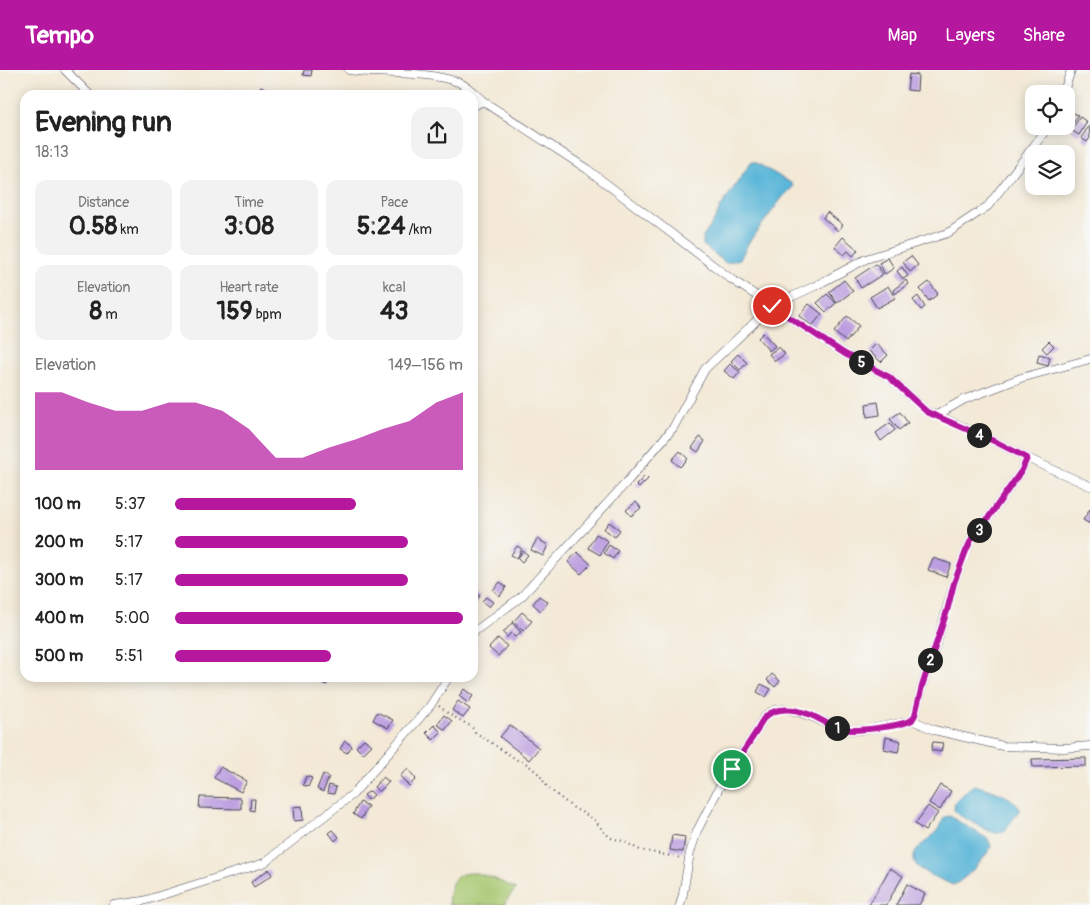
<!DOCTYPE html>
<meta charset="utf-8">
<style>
body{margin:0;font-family:Pangolin,sans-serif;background:#f2f2f2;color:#222;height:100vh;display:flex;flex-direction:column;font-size:19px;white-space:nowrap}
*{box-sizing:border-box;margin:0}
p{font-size:16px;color:#767676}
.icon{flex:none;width:28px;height:28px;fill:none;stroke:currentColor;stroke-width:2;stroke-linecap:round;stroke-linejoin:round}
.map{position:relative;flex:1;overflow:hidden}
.panel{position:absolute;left:20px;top:20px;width:458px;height:592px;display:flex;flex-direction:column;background:#fff;border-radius:15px;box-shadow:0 2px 12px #0003}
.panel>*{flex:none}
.buttons{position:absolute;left:1025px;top:15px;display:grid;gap:10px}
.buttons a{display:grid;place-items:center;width:50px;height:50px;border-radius:10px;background:#fff;box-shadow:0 2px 12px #0003;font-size:25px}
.pin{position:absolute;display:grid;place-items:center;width:42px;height:42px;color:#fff;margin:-21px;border:2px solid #fff;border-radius:50%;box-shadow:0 1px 5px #0007}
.km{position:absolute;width:25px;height:25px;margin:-12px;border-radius:50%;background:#222;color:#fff;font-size:14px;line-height:25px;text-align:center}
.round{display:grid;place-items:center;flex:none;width:52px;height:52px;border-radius:15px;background:#f2f2f2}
.head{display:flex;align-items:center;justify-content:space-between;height:85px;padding:0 15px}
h1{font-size:28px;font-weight:800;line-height:38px}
.metrics{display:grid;grid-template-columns:repeat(3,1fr);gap:8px;height:85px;padding:5px 15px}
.metrics div{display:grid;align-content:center;border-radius:12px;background:#f2f2f2;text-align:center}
.metrics b{font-size:25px;font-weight:800}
.metrics small{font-size:14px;font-weight:400}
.metrics p{font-size:14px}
.chart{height:140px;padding:10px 15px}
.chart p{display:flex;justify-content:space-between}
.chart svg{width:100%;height:90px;margin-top:5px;fill:#b5179e;opacity:.7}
ul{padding:0 15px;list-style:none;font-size:16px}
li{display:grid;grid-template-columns:80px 60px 1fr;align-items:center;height:38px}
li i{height:12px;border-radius:6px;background:#b5179e}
header{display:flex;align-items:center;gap:30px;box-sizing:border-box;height:70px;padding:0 25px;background:#b5179e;color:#fff}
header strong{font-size:24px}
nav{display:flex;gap:28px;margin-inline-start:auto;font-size:18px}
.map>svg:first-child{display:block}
</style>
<header>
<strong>Tempo</strong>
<nav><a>Map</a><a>Layers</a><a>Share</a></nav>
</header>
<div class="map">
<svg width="1090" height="835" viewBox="0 0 1090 835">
<rect width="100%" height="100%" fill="#f6f6f2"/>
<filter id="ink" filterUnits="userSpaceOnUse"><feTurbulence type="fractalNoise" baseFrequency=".02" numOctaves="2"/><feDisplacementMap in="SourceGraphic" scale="10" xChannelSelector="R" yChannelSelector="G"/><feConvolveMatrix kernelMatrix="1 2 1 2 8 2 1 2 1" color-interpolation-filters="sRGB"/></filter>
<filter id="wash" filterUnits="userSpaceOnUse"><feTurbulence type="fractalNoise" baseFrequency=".0096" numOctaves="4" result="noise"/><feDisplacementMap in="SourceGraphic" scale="20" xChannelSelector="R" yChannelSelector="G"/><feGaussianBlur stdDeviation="1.12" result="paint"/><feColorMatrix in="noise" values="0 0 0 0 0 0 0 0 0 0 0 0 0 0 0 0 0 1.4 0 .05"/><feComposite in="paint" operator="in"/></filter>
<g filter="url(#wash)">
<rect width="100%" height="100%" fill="#f3e9d6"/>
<path fill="#a7c870" stroke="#647556" d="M 476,803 L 493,808 L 516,819 L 503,835 L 449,835 C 448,823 450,808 463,804 C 467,803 472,803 476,803 Z"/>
<path fill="#5ab6d8" stroke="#3e6c8a" d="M 751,92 L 755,92 L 791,113 L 793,117 L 782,128 L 749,172 L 740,189 L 726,193 L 703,175 L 703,167 L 716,148 L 720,138 Z
M 975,715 C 990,720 1013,725 1020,739 C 1001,767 1003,769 974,753 C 965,748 960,747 954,740 L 955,732 C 962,727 967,718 975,715 Z
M 950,746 L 988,769 L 991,776 C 987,787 964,811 953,815 C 944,811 925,804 918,797 C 905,783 926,773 934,764 C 939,759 942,753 944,747 Z"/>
<g id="blocks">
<path fill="#bb9de0" d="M 304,0 L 312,0 L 311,6 L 303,5 Z
M 909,4 L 918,5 L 917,21 L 907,20 Z
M 261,16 L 277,25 L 256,25 Z
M 1071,42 L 1078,45 L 1071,57 L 1066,55 L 1066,51 Z
M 1080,47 L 1087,52 L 1079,65 L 1071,60 Z
M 1089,56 L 1090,68 L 1087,72 L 1081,68 Z
M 827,142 L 843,155 L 838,161 L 823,148 Z
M 843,167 L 858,180 L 853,186 L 848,181 L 844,185 L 835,177 Z
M 911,186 L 918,195 L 910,202 L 903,192 Z
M 888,188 L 894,198 L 885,204 L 879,193 Z
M 876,194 L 883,204 L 861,218 L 855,208 Z
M 902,197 L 908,206 L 903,209 L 897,201 Z
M 844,210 L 853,221 L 837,233 L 829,222 Z
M 906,210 L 908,214 L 895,224 L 893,220 Z
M 929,212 L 938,224 L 929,231 L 920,219 Z
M 888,216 L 895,228 L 877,238 L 870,227 Z
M 827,224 L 836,233 L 826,242 L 817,233 Z
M 918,226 L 925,237 L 921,240 L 913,230 Z
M 809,234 L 822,244 L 812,256 L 799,246 Z
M 847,246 L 859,256 L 846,272 L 834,262 Z
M 763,263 L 775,276 L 769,281 L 758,268 Z
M 1049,271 L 1054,276 L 1047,283 L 1042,278 Z
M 876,274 L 888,285 L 881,292 L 869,281 Z
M 779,277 L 785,284 L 775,291 L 769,284 Z
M 738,284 L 747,293 L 740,300 L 731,291 Z
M 1039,284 L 1050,287 L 1048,296 L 1037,293 Z
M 730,294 L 740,302 L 734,309 L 724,301 Z
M 878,332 L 880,345 L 867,347 L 866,334 Z
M 900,342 L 908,353 L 899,360 L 890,349 Z
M 890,353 L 895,360 L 881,371 L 876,363 Z
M 700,367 L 705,371 L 698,382 L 692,378 Z
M 680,381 L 688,389 L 680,397 L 672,390 Z
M 645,406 L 648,409 L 639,418 L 636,415 Z
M 636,432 L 641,438 L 631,446 L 626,440 Z
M 1090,439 L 1090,454 L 1083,450 Z
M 609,452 L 620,460 L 615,467 L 604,459 Z
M 596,464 L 608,471 L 600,485 L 588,478 Z
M 537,469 L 548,475 L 543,486 L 531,480 Z
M 609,475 L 618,481 L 613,489 L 604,483 Z
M 517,476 L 522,479 L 517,488 L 511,485 Z
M 523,481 L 528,485 L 522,492 L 518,488 Z
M 577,482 L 591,494 L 581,504 L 568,492 Z
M 933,488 L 951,494 L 946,507 L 928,500 Z
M 500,512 L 506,517 L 500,526 L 493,520 Z
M 472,520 L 480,526 L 472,536 Z
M 539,526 L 548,532 L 541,541 L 533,534 Z
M 486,527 L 493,532 L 489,537 L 482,531 Z
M 522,542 L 532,551 L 523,561 L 513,552 Z
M 512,553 L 521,562 L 515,567 L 511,563 L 507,567 L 503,563 Z
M 498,568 L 507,576 L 498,586 L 489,578 Z
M 772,604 L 780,611 L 775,617 L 767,610 Z
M 312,608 L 330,608 L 326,615 Z
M 761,614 L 771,619 L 766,627 L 757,622 Z
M 464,619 L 473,626 L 468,633 L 459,626 Z
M 458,631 L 470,639 L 463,648 L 452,640 Z
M 377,642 L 393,650 L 388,658 L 373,650 Z
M 444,645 L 452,651 L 445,660 L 437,654 Z
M 434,655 L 441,662 L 433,670 L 426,663 Z
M 510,655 L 539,678 L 529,690 L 500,667 Z
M 886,667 L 901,671 L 898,682 L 884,679 Z
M 364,669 L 372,675 L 363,684 L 356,677 Z
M 345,671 L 352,676 L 347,683 L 340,679 Z
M 933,672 L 943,673 L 941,682 L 931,680 Z
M 1086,688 L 1086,696 L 1033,697 L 1032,689 Z
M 220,697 L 247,711 L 241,722 L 214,708 Z
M 408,699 L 416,709 L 409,716 L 400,706 Z
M 323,704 L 329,707 L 323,722 L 317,719 Z
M 306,706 L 312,708 L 308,717 L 303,715 Z
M 383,707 L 389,712 L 379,722 L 374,717 Z
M 329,715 L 336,717 L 334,724 L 327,723 Z
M 940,715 L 951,721 L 940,740 L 929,733 Z
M 370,721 L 374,725 L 368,730 L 364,725 Z
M 200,727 L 241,728 L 241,739 L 199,738 Z
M 251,729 L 255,729 L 254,741 L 250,740 Z
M 360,732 L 368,736 L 361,749 L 353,744 Z
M 302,736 L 303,750 L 294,751 L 293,737 Z
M 928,736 L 938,743 L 925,761 L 915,754 Z
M 333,760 L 339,767 L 335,771 L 329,763 Z
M 672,765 L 685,767 L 683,782 L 670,780 Z
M 890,798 L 903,806 L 886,835 L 869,835 Z
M 269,799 L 272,805 L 254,817 L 251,812 Z
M 907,814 L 925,824 L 919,835 L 896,835 Z"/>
</g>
</g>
<g filter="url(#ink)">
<use href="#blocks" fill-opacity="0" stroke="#414052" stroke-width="1"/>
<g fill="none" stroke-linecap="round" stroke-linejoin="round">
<g stroke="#414052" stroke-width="9">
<path id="minor" d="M 65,0 L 90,25
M 349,0 C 385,5 423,0 458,12 C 468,16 475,24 483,31 L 587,99 L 731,209 L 845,284 L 889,307 L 927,342 L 937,345 L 963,330 L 1021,308 L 1090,289
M 1066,34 L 1068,32 L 1065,18 L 1071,0
M 472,37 L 483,31
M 1027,388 L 1090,416
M 472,566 L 475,561 L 521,527 L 626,413 L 673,358 L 705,299 L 772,236 L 815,216 L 866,189 L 948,163 L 988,136 L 1049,56
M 912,650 L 934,660 L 1003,676 L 1064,678 L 1090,676
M 114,835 L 143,831 L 264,793 L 353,724 L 430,636 L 448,608
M 680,835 L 683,824 L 690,783 L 697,761 L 719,718 L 758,659 C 773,615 823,658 850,660 C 869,662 889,654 908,652 L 912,650 L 915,645 L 922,616 L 939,566 L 954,513 L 966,481 L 972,468 L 981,458 L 1022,400 L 1027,388 L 996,372 L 937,345"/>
</g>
<path stroke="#414052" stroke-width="2" stroke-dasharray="1 4" stroke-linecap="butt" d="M 439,636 L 449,644 L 472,657 L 475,662 L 493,674 L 519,691 L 527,694 L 539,704 L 547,717 L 572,737 L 594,749 L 604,762 L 611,768 L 623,771 L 640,780 L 681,788"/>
<use href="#minor" stroke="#fff" stroke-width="8"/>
</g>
</g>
<g fill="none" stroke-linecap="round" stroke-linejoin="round" filter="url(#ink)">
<g stroke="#fff" stroke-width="10">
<path id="route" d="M 732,699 L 758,659 C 766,635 791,637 811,645 C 822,650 831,657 843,659 C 855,662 901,656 912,650 L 915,645 L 922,616 L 947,541 L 954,513 L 966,481 L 972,468 L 981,458 L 1022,400 L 1027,388 L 996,372 L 927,342 L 889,307 L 845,284 L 772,236"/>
</g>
<use href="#route" stroke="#b5179e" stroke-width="6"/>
</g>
</svg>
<div class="buttons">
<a><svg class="icon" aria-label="locate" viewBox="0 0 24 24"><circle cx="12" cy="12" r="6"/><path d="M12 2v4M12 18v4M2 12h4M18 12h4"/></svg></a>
<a><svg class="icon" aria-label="layers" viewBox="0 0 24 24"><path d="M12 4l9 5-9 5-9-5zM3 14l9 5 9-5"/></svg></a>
</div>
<div class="pin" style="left:732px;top:699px;background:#1e9e55"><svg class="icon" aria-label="arrive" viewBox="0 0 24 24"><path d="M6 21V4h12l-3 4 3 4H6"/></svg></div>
<div class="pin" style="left:772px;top:236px;background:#d93025"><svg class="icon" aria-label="check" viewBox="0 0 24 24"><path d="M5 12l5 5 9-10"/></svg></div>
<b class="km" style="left:837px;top:658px">1</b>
<b class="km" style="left:930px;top:590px">2</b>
<b class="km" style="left:979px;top:460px">3</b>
<b class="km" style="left:979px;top:365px">4</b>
<b class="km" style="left:861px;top:292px">5</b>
<section class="panel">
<div class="head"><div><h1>Evening run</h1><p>18:13</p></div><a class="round"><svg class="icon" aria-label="share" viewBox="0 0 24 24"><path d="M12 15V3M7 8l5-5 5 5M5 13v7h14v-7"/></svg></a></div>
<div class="metrics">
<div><p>Distance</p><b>0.58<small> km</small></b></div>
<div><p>Time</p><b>3:08</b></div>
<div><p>Pace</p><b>5:24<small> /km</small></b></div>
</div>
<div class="metrics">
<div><p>Elevation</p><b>8<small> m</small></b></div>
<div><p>Heart rate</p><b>159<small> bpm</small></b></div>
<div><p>kcal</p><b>43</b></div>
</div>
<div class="chart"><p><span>Elevation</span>149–156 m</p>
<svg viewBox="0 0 160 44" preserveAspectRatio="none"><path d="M0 44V6L10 6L20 11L30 15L40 15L50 11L60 11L70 15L80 24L90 38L100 38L110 33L120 29L130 24L140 20L150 11L160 6V44z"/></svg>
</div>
<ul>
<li><b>100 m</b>5:37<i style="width:63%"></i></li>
<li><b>200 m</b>5:17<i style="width:81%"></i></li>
<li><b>300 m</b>5:17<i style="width:81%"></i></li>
<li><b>400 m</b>5:00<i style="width:100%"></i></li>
<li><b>500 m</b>5:51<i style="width:54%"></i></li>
</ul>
</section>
</div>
